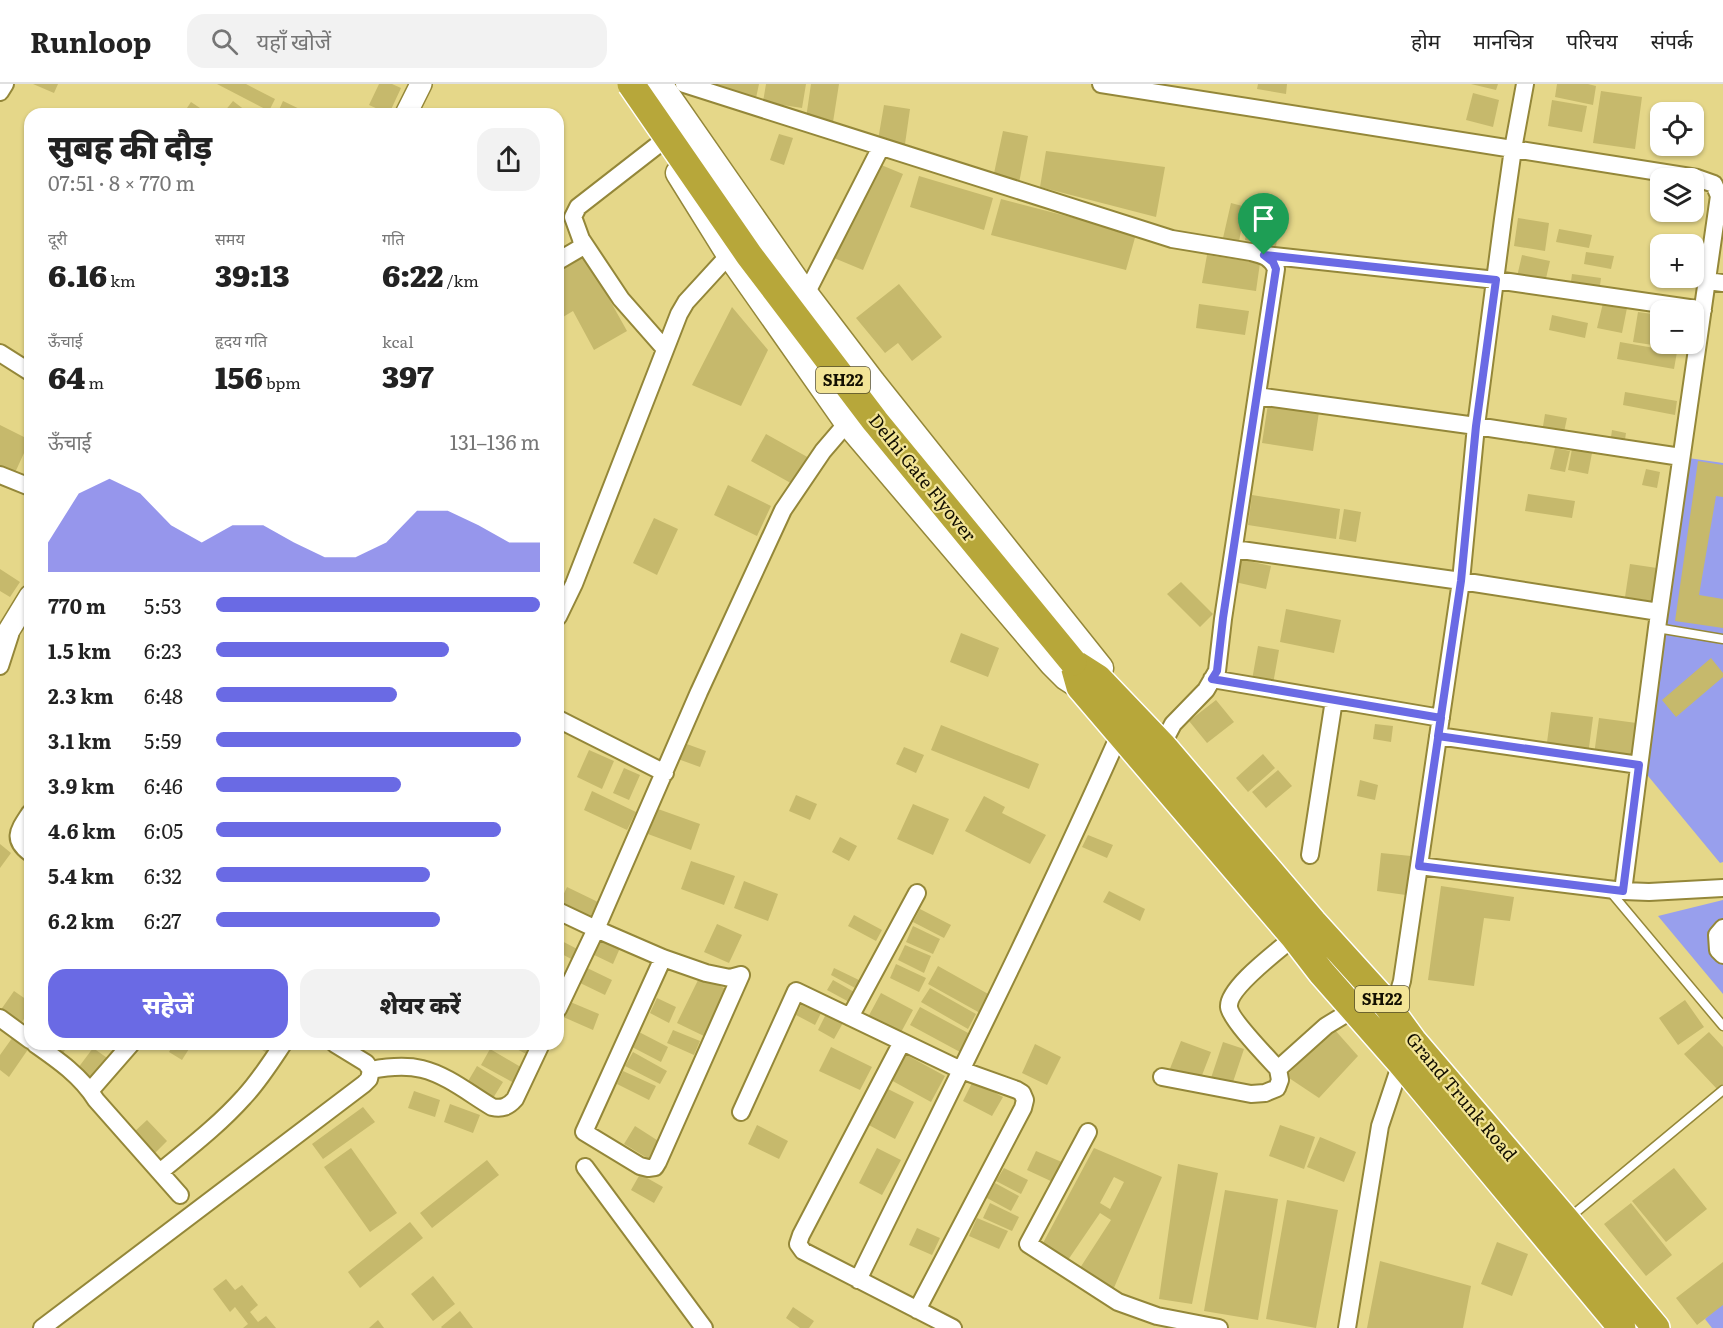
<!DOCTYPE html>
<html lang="hi">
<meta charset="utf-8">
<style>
body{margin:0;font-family:Literata,"Noto Sans Devanagari",serif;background:#f2f2f2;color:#222;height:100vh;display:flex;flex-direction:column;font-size:22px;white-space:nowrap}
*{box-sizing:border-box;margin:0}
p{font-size:20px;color:#767676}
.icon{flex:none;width:33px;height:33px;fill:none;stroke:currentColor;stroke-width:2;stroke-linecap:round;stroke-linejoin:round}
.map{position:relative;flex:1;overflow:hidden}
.panel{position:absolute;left:24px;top:24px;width:540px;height:942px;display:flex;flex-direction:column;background:#fff;border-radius:18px;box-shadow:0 2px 4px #0004}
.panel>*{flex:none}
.tools{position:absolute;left:1650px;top:18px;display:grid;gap:12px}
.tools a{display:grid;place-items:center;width:54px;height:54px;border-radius:12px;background:#fff;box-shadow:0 2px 4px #0004;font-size:30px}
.pin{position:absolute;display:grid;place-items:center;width:51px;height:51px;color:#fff;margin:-62px -26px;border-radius:50% 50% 50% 0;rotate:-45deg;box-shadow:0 0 6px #0007}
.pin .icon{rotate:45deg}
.round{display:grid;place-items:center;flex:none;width:63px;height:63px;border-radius:18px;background:#f2f2f2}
.headline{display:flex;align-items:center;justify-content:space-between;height:102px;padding:0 24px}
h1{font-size:33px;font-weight:800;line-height:45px}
.figures{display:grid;grid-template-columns:repeat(3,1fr);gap:9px;height:102px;padding:6px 24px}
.figures div{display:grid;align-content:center}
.figures b{font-size:30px;font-weight:800}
.figures small{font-size:16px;font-weight:400}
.figures p{font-size:16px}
.chart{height:168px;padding:12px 24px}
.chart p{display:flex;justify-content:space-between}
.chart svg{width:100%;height:108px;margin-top:6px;fill:#6a6ae4;opacity:.7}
.primary-button{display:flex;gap:12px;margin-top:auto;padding:12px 24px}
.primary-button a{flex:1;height:69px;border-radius:18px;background:#6a6ae4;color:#fff;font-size:24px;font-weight:800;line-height:69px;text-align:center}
.primary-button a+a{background:#f2f2f2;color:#222}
ul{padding:0 24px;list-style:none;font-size:20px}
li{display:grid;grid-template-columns:96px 72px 1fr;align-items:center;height:45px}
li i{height:15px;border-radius:8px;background:#6a6ae4}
header{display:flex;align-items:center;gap:36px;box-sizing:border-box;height:84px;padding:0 30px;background:#fff;border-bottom:2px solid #e0e0e0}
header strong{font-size:28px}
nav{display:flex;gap:33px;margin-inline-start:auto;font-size:21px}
.search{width:420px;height:54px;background:#f2f2f2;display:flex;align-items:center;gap:15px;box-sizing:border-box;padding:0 21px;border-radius:18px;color:#767676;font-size:22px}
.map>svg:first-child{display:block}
</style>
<header>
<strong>Runloop</strong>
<div class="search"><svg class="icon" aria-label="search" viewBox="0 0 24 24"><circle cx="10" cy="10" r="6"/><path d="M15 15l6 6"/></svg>यहाँ खोजें</div>
<nav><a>होम</a><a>मानचित्र</a><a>परिचय</a><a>संपर्क</a></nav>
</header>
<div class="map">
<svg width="1723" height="1244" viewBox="0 0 1723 1244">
<rect width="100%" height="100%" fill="#e5d789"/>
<path fill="#989fed" d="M 1681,373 L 1723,379 L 1723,778 L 1720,779 L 1639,681 Z
M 1723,816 L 1723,910 L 1658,832 Z
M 1723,1219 L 1723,1244 L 1712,1244 L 1705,1235 Z"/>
<path fill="#c6b96c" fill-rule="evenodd" d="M 33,0 L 58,0 L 54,9 Z
M 217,0 L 246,0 L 275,15 L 269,27 Z
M 379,0 L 392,0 L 401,4 L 389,30 L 369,21 Z
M 714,0 L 759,0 L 756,14 L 713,5 Z
M 766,0 L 806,0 L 802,24 L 763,18 Z
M 811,0 L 839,0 L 833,38 L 806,34 Z
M 1258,0 L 1287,0 L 1286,10 L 1257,5 Z
M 1471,0 L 1498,0 L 1496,6 Z
M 1557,0 L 1588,0 L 1596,2 L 1593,21 L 1555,13 Z
M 1601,7 L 1642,13 L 1635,65 L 1593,59 Z
M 1473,9 L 1499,16 L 1493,43 L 1466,36 Z
M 1552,16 L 1587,22 L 1582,48 L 1548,42 Z
M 233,17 L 250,30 L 227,30 L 224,28 Z
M 283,17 L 310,30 L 282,30 L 278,28 Z
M 191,18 L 209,30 L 183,30 Z
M 884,21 L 910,25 L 905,60 L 878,56 Z
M 1003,47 L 1028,52 L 1019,99 L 993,94 Z
M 779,50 L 793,54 L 784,81 L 770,76 Z
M 1046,67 L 1165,83 L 1156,133 L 1040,103 Z
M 874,78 L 903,90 L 863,186 L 834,174 Z
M 919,92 L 993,114 L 984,146 L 910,123 Z
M 1001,115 L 1136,150 L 1126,186 L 991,151 Z
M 1231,119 L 1246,123 L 1239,157 L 1223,154 Z
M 1251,122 L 1282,127 L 1276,162 L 1245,156 Z
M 1518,134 L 1549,139 L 1545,167 L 1514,162 Z
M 1559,145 L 1592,151 L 1589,164 L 1556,158 Z
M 583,168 L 627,247 L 594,266 L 573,227 L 558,236 L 558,182 Z
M 1586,168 L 1614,172 L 1611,185 L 1584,180 Z
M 1207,171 L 1260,179 L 1256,207 L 1202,199 Z
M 1522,171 L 1550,177 L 1544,203 L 1516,197 Z
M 1572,190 L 1601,194 L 1599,209 L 1570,205 Z
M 899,200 L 942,253 L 912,277 L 898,259 L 885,269 L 856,234 Z
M 1603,219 L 1627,224 L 1622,249 L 1597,244 Z
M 1199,220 L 1249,227 L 1245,251 L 1196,244 Z
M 732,223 L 768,266 L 741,322 L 692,301 Z
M 1638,228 L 1660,231 L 1660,253 L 1659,262 L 1633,258 Z
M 1552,231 L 1588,239 L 1585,254 L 1549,246 Z
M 1620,258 L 1677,268 L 1674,285 L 1617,275 Z
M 1625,308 L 1677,317 L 1675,331 L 1623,321 Z
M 1268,320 L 1319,328 L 1313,367 L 1262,359 Z
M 1545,330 L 1567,334 L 1563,353 L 1542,348 Z
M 0,341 L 30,356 L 13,393 L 0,387 Z
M 1612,346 L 1626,349 L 1624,362 L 1610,360 Z
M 766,350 L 811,375 L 796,402 L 751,377 Z
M 1555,364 L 1570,367 L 1565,388 L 1550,385 Z
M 1572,365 L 1592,369 L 1588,390 L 1568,386 Z
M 1698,377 L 1723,381 L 1723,413 L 1716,412 L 1699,511 L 1723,515 L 1723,544 L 1675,537 Z
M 1646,385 L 1660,388 L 1657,404 L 1642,401 Z
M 728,401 L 771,422 L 757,452 L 714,431 Z
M 1528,410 L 1575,417 L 1572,434 L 1525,427 Z
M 1252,411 L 1340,425 L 1336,455 L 1248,441 Z
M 1344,425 L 1361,428 L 1356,458 L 1339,455 Z
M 654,434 L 678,445 L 657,491 L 633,479 Z
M 1240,475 L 1271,482 L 1266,505 L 1235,498 Z
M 1630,480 L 1657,484 L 1652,517 L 1625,513 Z
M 0,485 L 20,498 L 10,513 L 0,507 Z
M 1181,498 L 1213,530 L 1200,543 L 1167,510 Z
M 1286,525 L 1341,536 L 1334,569 L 1280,558 Z
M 961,549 L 999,564 L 988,593 L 950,578 Z
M 1258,562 L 1279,566 L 1273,600 L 1252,596 Z
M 1711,574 L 1723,589 L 1723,593 L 1676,633 L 1662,616 Z
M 1216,616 L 1234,638 L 1207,659 L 1189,637 Z
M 1551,628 L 1593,633 L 1588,671 L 1546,666 Z
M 1599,634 L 1644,640 L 1639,677 L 1594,671 Z
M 1375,640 L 1393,642 L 1391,658 L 1373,655 Z
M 941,641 L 1039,680 L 1029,705 L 931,666 Z
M 684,659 L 706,667 L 700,683 L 678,675 Z
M 904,663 L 924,671 L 916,689 L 896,680 Z
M 589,666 L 614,677 L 602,705 L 577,693 Z
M 1263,670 L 1275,684 L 1248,708 L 1236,694 Z
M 624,684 L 640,691 L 629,716 L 613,709 Z
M 1278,686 L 1292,702 L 1266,724 L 1252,708 Z
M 1360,696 L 1378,701 L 1375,716 L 1357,712 Z
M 592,707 L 636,728 L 627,746 L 584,726 Z
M 796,711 L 817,720 L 810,736 L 789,727 Z
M 984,712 L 1005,723 L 1002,729 L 1046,751 L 1030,780 L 965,747 Z
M 913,720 L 949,735 L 933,771 L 897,755 Z
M 658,725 L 700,740 L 691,766 L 648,750 Z
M 1088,751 L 1113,761 L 1107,774 L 1082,763 Z
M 840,753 L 857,762 L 849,777 L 832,768 Z
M 0,760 L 11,769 L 0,784 Z
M 1381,769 L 1411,772 L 1406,811 L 1377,807 Z
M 691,777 L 735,792 L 724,821 L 681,805 Z
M 744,797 L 778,810 L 768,837 L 734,824 Z
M 1441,802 L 1514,813 L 1510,837 L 1484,834 L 1474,902 L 1428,896 Z
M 567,803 L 598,818 L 589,835 L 559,820 Z
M 1109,807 L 1145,825 L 1140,837 L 1103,818 Z
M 920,825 L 951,841 L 944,854 L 913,838 Z
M 854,831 L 882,846 L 876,857 L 848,842 Z
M 717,840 L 742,851 L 729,879 L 704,868 Z
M 913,842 L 940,855 L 933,870 L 906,858 Z
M 598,853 L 620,864 L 613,880 L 590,869 Z
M 558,855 L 581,867 L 575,877 L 558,868 Z
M 905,861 L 931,872 L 924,889 L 898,876 Z
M 896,880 L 926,894 L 919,908 L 890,894 Z
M 583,882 L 612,896 L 605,911 L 576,897 Z
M 938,882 L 990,911 L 980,929 L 928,900 Z
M 834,884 L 861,897 L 857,905 L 831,891 Z
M 700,892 L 728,906 L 706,953 L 677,939 Z
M 833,896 L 856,909 L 851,919 L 827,906 Z
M 930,904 L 976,930 L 968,945 L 921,918 Z
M 14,907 L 30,918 L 30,926 L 20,941 L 0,927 Z
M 881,909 L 913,926 L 899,952 L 867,935 Z
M 657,914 L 676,923 L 669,939 L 650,929 Z
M 804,916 L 823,925 L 815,941 L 796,931 Z
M 1685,916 L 1704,943 L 1678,961 L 1659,934 Z
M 568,917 L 599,930 L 593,946 L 561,932 Z
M 920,923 L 970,950 L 960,968 L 910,941 Z
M 827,928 L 844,937 L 834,955 L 818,946 Z
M 1334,945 L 1358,972 L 1319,1014 L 1286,992 Z
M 673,946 L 700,957 L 694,971 L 667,959 Z
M 639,948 L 668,963 L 661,978 L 632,963 Z
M 1709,948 L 1723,963 L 1723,1000 L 1717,1005 L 1684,970 Z
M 15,950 L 31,961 L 9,993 L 0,986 L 0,971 Z
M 1181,957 L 1211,968 L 1199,999 L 1169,987 Z
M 1223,958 L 1244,965 L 1231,1004 L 1210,997 Z
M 49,960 L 69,960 L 61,972 Z
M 174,960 L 192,960 L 182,976 L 169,968 Z
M 260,960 L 279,960 L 271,972 L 258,963 Z
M 507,960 L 537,960 L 530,972 Z
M 1035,960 L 1061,973 L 1047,1001 L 1022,989 Z
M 831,963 L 872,983 L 860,1006 L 819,987 Z
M 93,964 L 113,978 L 98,998 L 78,984 Z
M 490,965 L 524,985 L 516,1000 L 481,981 Z
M 633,968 L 667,987 L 660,1000 L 625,982 Z
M 903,969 L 945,992 L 931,1018 L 889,995 Z
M 477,982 L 503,998 L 490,1019 L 464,1004 Z
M 623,987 L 656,1002 L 649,1016 L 617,1000 Z
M 973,997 L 1003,1013 L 992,1032 L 963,1017 Z
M 886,1004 L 914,1018 L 895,1055 L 867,1040 Z
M 414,1007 L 440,1016 L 435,1033 L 408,1024 Z
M 450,1020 L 480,1031 L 473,1049 L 444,1038 Z
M 363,1023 L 375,1038 L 323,1075 L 312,1060 Z
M 147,1036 L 167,1057 L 154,1070 L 133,1049 Z
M 757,1041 L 788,1057 L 779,1075 L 748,1060 Z
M 1280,1041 L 1315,1053 L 1304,1085 L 1269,1072 Z
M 635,1042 L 660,1058 L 649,1075 L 624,1060 Z
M 1320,1053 L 1356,1068 L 1344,1098 L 1307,1083 Z
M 351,1064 L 397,1129 L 370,1148 L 324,1083 Z
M 877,1064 L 901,1076 L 882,1111 L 859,1099 Z
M 1094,1064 L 1162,1093 L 1113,1206 L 1080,1184 L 1111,1136 L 1100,1129 L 1068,1176 L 1043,1159 ZM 1114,1093 L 1124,1098 L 1110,1125 L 1100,1119 Z
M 1036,1067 L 1064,1079 L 1055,1099 L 1027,1086 Z
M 487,1076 L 499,1091 L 432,1144 L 420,1129 Z
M 1178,1080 L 1218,1089 L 1192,1220 L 1159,1215 Z
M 1004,1084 L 1028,1096 L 1021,1110 L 996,1097 Z
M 1674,1084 L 1707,1125 L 1666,1158 L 1632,1117 Z
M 640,1090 L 663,1103 L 654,1119 L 631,1106 Z
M 995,1099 L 1019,1112 L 1011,1127 L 987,1114 Z
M 1225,1106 L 1278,1115 L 1258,1236 L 1204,1227 Z
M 1287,1116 L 1338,1126 L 1316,1244 L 1266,1235 Z
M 990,1119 L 1019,1133 L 1012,1147 L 983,1134 Z
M 1631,1119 L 1672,1171 L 1646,1192 L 1604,1140 Z
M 977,1134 L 1008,1147 L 999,1165 L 969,1152 Z
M 410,1138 L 423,1154 L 360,1204 L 348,1188 Z
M 917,1144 L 940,1154 L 932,1171 L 909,1161 Z
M 1497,1158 L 1528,1170 L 1512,1212 L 1481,1200 Z
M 1380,1177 L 1471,1202 L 1463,1244 L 1367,1244 Z
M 1723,1178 L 1723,1221 L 1697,1241 L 1676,1214 Z
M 433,1192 L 455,1220 L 433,1237 L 411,1210 Z
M 226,1195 L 235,1206 L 242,1201 L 258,1221 L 250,1228 L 258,1238 L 266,1232 L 276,1244 L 243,1244 L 248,1240 L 235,1223 L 230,1228 L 213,1205 Z
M 793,1223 L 814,1237 L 809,1244 L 800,1244 L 786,1234 Z
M 460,1227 L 473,1244 L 442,1244 L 441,1243 Z
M 378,1236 L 384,1244 L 369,1244 Z"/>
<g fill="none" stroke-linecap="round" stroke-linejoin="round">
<g stroke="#948739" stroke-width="11">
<path id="service" d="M 1657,544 L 1723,555
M 1609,806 L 1723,942
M 1569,1134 L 1723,1006"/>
</g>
<g stroke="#948739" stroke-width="20">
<path id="minor" d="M 684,0 L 1172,155 L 1251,168 C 1263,171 1271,173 1276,185 L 1223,535 L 1217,587 L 1206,606 L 1173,640 L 1162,661
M 1101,0 L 1697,94 L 1714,100 L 1719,112 L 1657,544 L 1623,807
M 0,8 L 5,0
M 581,155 L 621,215 L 665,265
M 1264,171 L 1496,196 L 1703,226
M 558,177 L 582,163 L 581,155 L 573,133 L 578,123 L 659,60
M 1707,197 L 1723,199
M 806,210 L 881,63
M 0,269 L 30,288
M 1257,312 L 1476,342 L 1681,373
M 0,391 L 30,403
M 1234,465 L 1461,497 L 1659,528
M 558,533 L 574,500 L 679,230 L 686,218 L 729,171 L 736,166
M 0,582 L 10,551
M 1212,595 L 1441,634
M 558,635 L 665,689
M 1438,652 L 1639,681
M 30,729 C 19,746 11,755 30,769
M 1310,771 L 1334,616
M 1419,782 L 1623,807 L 1649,808 L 1723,804
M 558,827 L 596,845 L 663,874 L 706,889 L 730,894 L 741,891
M 1723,844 L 1717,851 L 1718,866 L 1723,871
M 663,874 L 584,1048 L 640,1082 L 648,1084 L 655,1083 L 658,1078 L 741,891
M 1381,913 L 1391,914 L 1399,907 L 1402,897 L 1461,497 L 1476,342 L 1503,135 L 1513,65 L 1525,0
M 558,925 L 596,845 L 699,608 L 783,426 L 823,367 L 847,339
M 850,933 L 917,809
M 0,934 L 30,956
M 902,958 L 801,1151 L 798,1160 L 803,1167 L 953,1244
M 35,960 C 58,976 81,992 96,1016 L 180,1111
M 1278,985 L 1326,942 L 1354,925
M 371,986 C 387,983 405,981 422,985 C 447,991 470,1010 492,1023 C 502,1025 508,1023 515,1015 L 541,960
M 1162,993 L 1251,1010 L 1265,1009 L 1277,1004 L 1280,996 L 1278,985 C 1268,974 1230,935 1229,923 C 1227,904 1279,866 1294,853
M 90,1007 L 131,960
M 741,1028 L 796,907 L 961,986 L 1017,1006 L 1022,1009 L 1025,1016 L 1023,1024 L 917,1226
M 1088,1048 L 1028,1160 L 1118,1218 L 1157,1232 L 1219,1244
M 585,1083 L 704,1244
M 160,1088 C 189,1064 219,1041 244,1013 C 259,997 271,978 283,960
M 858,1196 C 947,1014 1038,834 1120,649
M 42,1244 L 364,1000 L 369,995 L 371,986 L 366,979 L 335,960
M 1347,1244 L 1380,1042 L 1401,979"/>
</g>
<g stroke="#948739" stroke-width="24">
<path id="tertiary" d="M 406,30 L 421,0
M 0,561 L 30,512"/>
</g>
<g stroke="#948739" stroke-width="27">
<path id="secondary" d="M 660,0 L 806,210 L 873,298 L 1101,584 L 1098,594
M 678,89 L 729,171 L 847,339 L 1052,580 L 1066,594 L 1080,603"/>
</g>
<g stroke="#fff" stroke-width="30">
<path id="trunk" d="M 1073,578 L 1098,594 L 1162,661 L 1313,838 L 1381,913 L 1413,957 L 1566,1136 L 1656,1244
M 1073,578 L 1080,603 L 1294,853 L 1321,888 L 1401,979 L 1622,1244"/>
</g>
<use href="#service" stroke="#fff" stroke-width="8"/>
<use href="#minor" stroke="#fff" stroke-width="16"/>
<use href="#tertiary" stroke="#fff" stroke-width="21"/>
<use href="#secondary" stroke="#fff" stroke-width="24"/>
<use href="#trunk" stroke="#b7a73a" stroke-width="27"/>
<g stroke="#fff" stroke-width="30" stroke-linecap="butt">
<path id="trunk-bridge" d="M 631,0 L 749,171 L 875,337 L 1073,578"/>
</g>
<use href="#trunk-bridge" stroke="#b7a73a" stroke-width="27"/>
</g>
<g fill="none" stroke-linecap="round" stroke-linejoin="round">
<g stroke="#fff" stroke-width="12">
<path id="route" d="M 1264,171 L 1273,178 L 1276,185 L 1223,534 L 1217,587 L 1212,595 L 1441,634 L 1419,782 L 1623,807 L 1639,681 L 1438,652 L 1461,497 L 1476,342 L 1496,196 L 1264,171"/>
</g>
<use href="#route" stroke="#6a6ae4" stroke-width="8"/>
</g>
<g text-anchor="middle" stroke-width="4.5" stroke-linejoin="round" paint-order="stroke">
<g fill="#f2e496" stroke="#564f2d" stroke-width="1.5">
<rect x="816" y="283" width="54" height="26" rx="4.5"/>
<rect x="1355" y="902" width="54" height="26" rx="4.5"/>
</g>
<g font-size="16" font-weight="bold" fill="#130f00">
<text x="843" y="302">SH22</text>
<text x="1382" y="921">SH22</text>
</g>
<g font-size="18" fill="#130f00" stroke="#f2e496">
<text transform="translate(922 394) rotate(51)" y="6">Delhi Gate Flyover</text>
<text transform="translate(1461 1013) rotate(50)" y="6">Grand Trunk Road</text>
</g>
</g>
</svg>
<div class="tools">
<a><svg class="icon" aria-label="locate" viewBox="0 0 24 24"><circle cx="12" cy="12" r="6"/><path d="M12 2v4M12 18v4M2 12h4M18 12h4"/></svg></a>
<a><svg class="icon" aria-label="layers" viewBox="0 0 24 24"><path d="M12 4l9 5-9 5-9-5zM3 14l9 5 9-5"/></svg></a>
<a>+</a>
<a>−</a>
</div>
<div class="pin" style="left:1264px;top:171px;background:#1e9e55"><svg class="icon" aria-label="arrive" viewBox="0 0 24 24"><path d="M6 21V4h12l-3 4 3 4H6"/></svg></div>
<section class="panel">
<div class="headline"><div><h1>सुबह की दौड़</h1><p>07:51 · 8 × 770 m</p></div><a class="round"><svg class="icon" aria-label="share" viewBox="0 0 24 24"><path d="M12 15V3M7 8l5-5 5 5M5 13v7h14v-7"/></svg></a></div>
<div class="figures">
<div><p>दूरी</p><b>6.16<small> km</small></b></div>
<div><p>समय</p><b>39:13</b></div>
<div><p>गति</p><b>6:22<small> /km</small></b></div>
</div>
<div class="figures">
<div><p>ऊँचाई</p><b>64<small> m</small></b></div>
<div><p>हृदय गति</p><b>156<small> bpm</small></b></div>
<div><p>kcal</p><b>397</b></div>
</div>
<div class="chart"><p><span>ऊँचाई</span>131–136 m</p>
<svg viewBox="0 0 160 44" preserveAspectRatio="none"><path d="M0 44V32L10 12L20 6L30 12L40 25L50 32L60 25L70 25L80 32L90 38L100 38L110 32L120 19L130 19L140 25L150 32L160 32V44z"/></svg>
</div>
<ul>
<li><b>770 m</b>5:53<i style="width:100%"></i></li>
<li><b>1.5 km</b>6:23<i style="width:72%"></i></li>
<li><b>2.3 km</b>6:48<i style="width:56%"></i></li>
<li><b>3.1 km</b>5:59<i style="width:94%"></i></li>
<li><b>3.9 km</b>6:46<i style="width:57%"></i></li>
<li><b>4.6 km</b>6:05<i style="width:88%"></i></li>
<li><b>5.4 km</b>6:32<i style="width:66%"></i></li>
<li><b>6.2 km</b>6:27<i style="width:69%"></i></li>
</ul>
<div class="primary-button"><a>सहेजें</a><a>शेयर करें</a></div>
</section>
</div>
